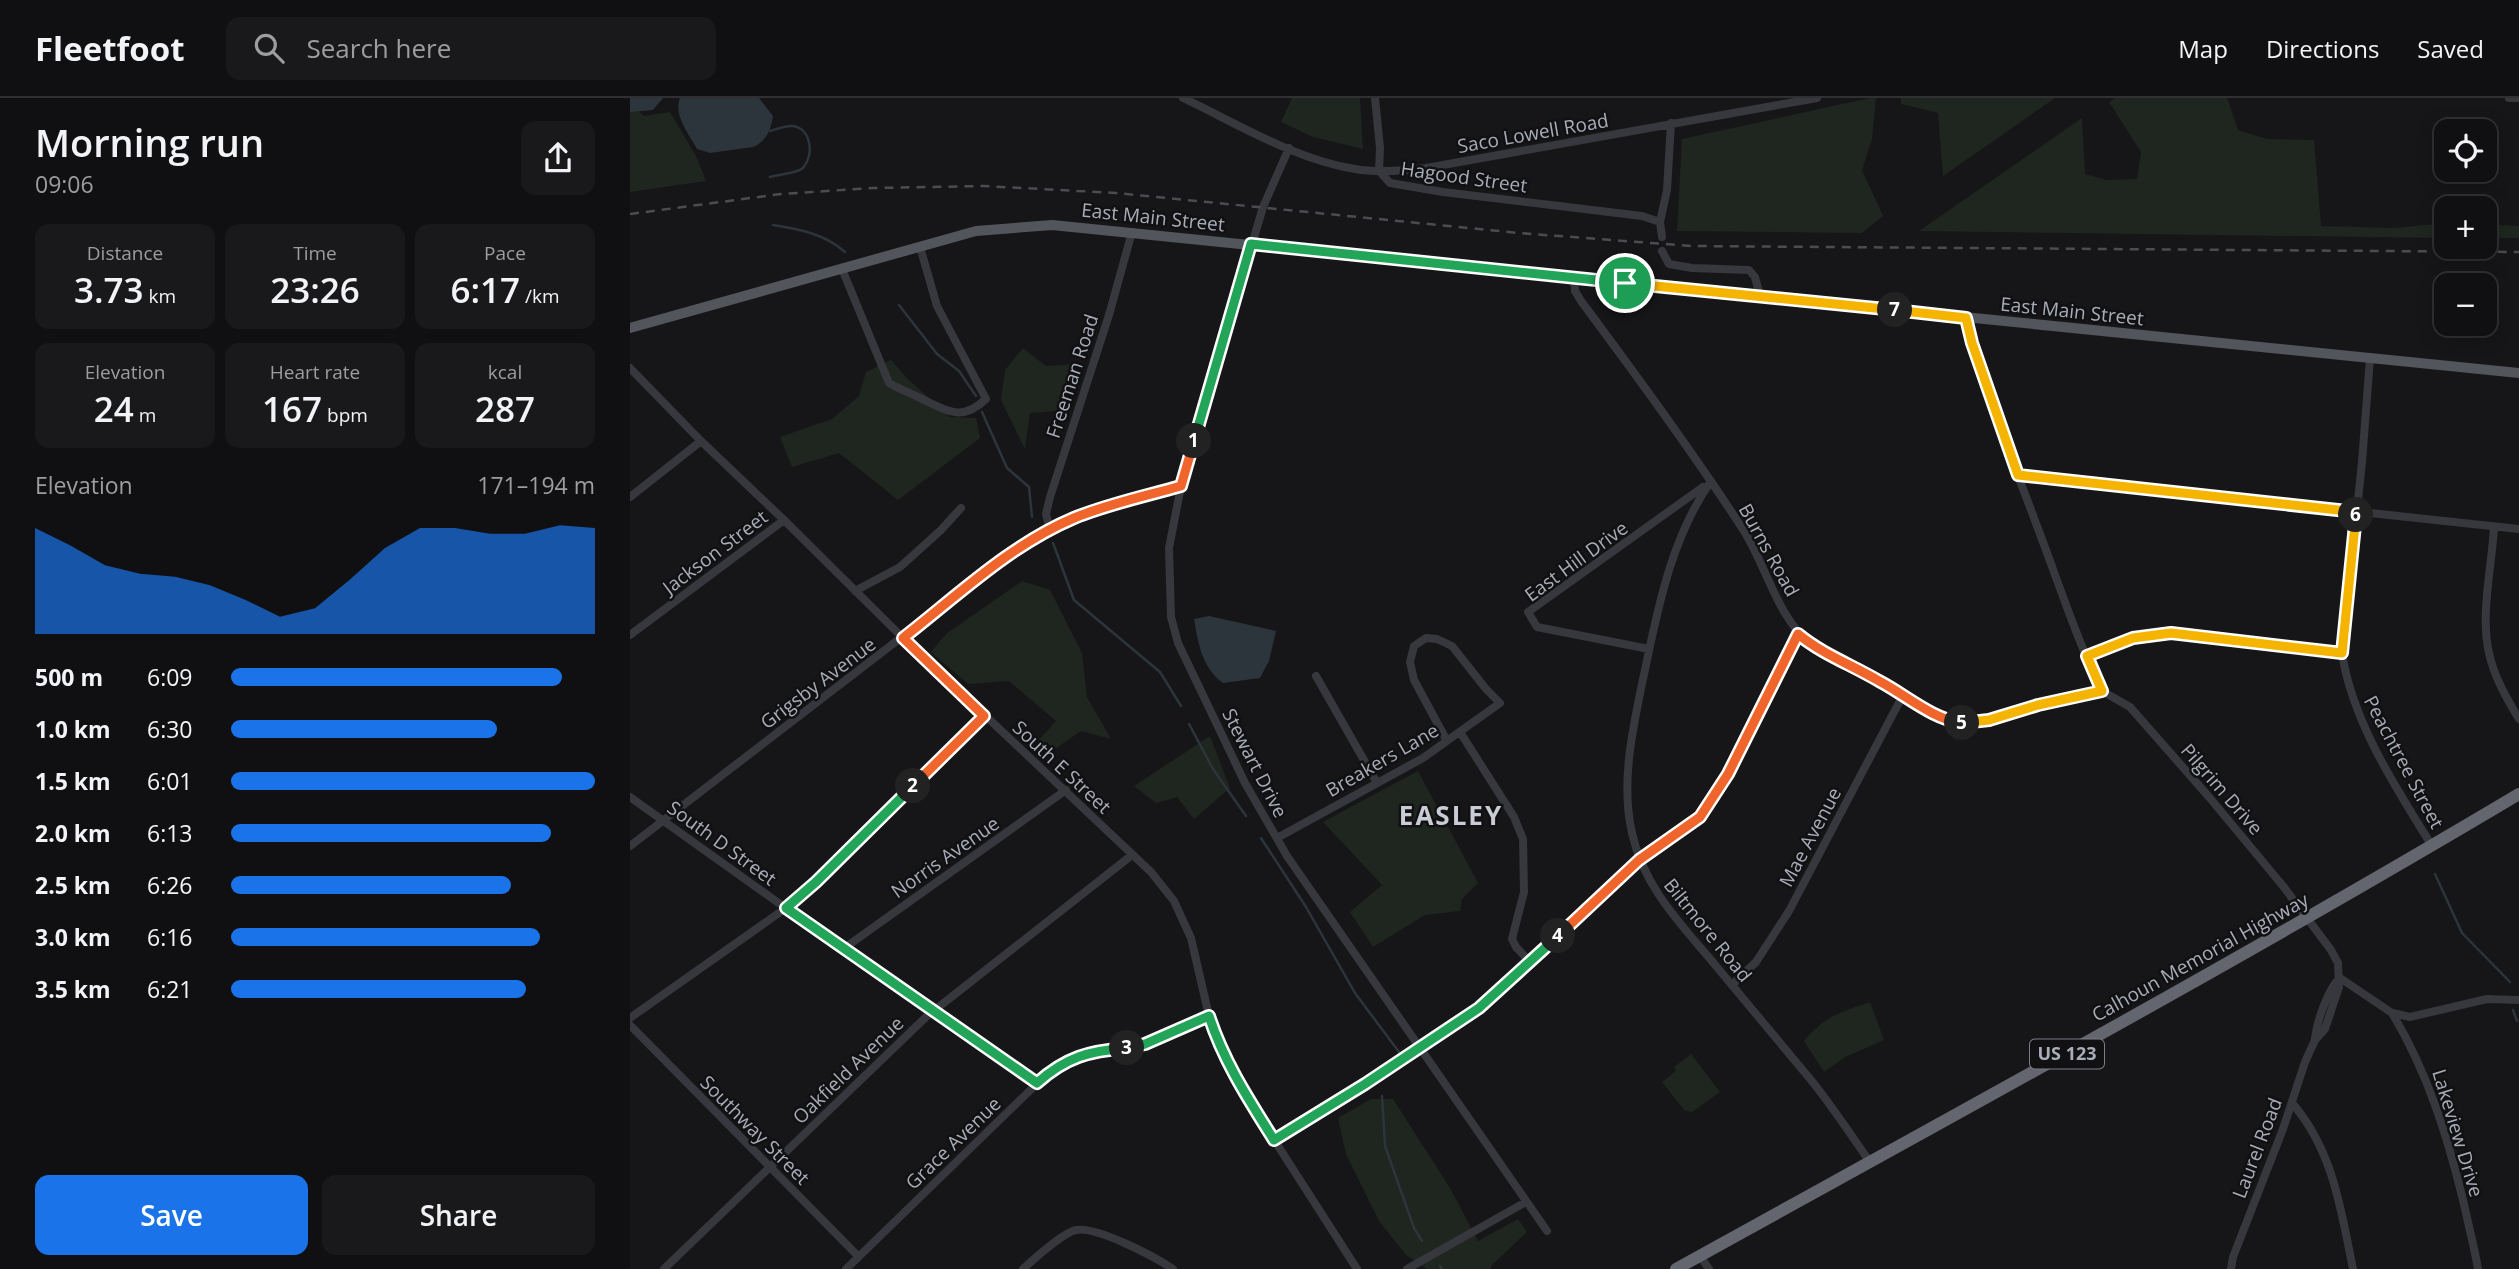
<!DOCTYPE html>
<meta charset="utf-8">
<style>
body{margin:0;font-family:"Open Sans",sans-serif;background:#19191b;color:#f1f3f6;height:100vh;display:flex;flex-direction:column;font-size:26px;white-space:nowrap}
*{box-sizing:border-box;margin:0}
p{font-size:23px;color:#9c9d9f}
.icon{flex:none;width:38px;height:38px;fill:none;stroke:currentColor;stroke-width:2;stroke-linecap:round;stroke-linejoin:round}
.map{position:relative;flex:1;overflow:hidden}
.details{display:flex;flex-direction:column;background:#101012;width:630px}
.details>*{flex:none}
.fabs{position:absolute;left:1804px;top:21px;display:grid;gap:14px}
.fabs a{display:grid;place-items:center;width:63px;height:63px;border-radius:14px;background:#101012;box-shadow:0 4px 18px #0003,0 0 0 2px #303032;font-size:35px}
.pin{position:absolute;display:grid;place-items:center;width:60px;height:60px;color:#fff;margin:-30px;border:4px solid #fff;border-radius:50%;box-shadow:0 2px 7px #0007}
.km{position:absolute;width:35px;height:35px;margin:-18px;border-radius:50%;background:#222;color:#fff;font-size:19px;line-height:35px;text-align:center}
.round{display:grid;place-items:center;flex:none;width:74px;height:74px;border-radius:14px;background:#19191b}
.overview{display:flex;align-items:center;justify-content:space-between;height:119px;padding:0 35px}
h1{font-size:38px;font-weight:600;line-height:52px}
.metrics{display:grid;grid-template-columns:repeat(3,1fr);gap:10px;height:119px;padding:7px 35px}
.metrics div{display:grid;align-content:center;border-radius:14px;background:#19191b;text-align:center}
.metrics b{font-size:35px;font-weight:600}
.metrics small{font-size:19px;font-weight:400}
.metrics p{font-size:19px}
.chart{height:196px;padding:14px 35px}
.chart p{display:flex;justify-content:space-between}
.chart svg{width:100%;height:126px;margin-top:7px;fill:#1a73e8;opacity:.7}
.action{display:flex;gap:14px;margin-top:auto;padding:14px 35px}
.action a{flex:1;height:80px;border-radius:14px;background:#1a73e8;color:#fff;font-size:28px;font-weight:600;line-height:80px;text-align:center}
.action a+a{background:#19191b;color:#f1f3f6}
ul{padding:0 35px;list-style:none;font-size:23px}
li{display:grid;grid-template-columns:112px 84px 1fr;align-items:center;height:52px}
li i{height:18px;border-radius:9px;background:#1a73e8}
header{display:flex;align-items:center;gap:42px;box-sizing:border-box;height:98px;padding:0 35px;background:#101012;border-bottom:2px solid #303032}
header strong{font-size:33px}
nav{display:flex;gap:38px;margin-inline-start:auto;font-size:24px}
.search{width:490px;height:63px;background:#19191b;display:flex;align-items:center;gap:18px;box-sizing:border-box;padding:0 24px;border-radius:14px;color:#9c9d9f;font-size:26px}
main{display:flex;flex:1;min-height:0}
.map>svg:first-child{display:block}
</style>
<header>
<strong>Fleetfoot</strong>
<div class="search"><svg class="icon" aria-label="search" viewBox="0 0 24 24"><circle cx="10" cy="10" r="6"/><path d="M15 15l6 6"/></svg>Search here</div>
<nav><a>Map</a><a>Directions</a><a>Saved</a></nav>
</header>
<main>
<section class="details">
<div class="overview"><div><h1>Morning run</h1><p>09:06</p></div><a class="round"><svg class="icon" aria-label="share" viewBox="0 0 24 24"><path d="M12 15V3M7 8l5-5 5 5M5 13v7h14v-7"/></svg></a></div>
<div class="metrics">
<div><p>Distance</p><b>3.73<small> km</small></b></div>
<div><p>Time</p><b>23:26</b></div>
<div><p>Pace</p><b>6:17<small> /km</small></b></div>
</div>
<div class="metrics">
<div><p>Elevation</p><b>24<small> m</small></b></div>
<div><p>Heart rate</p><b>167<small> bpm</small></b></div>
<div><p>kcal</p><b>287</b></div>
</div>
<div class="chart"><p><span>Elevation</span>171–194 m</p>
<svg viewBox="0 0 160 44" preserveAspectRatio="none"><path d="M0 44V7L10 13L20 20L30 23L40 24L50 27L60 32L70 38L80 35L90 25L100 14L110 7L120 7L130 9L140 9L150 6L160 7V44z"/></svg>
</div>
<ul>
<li><b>500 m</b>6:09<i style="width:91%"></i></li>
<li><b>1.0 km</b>6:30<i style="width:73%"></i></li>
<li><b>1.5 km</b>6:01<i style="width:100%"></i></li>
<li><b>2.0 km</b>6:13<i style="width:88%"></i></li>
<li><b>2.5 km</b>6:26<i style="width:77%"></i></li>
<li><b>3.0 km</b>6:16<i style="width:85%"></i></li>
<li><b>3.5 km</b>6:21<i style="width:81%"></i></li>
</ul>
<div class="action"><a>Save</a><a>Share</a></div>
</section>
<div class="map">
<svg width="1889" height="1171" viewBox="0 0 1889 1171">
<rect width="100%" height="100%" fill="#161618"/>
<path fill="#1e261f" d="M 662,0 L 730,0 L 733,51 L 683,39 L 651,24 Z
M 1240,0 L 1246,0 L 1242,41 L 1232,72 L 1253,118 L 1232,135 L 1047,133 L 1052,41 Z
M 1271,0 L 1425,0 L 1313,78 L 1308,15 L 1271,6 Z
M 1485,0 L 1597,0 L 1608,32 L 1637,41 L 1684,42 L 1691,128 L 1764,130 L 1816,125 L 1816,140 L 1289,133 L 1452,20 L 1455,76 L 1476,82 L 1507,81 L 1511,54 L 1479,4 Z
M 0,5 L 14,18 L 40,14 L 66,58 L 76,83 L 0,94 Z
M 1855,126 L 1889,128 L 1889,140 L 1855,140 Z
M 393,250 L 416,268 L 448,266 L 426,313 L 400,315 L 395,351 L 371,302 L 375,272 Z
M 261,262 L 279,282 L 320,319 L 346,320 L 350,340 L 268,402 L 209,355 L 162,369 L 150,339 L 202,321 L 229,298 L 236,274 Z
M 392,483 L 420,492 L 452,555 L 457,599 L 481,641 L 451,633 L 425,651 L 407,644 L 426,623 L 379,583 L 338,586 L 301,554 L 316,536 Z
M 580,638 L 600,690 L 564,721 L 547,699 L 526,705 L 504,688 Z
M 788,673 L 848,785 L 832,801 L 830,813 L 795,817 L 743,849 L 720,814 L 752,787 L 693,724 Z
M 1240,904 L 1254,942 L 1215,959 L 1194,974 L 1174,943 C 1196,917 1209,915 1240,904 Z
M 1061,956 L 1090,994 L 1062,1014 L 1054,1012 L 1032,984 L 1046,973 L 1044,969 Z
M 741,1001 L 763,1001 L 820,1090 L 848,1143 L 888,1121 L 897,1134 L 861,1168 L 861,1171 L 797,1171 L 776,1157 L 749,1123 L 716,1056 L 708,1020 Z"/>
<path fill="#2c353c" d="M 0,0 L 33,0 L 23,12 L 0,14 Z
M 50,0 L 129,0 L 143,18 C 141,31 137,43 123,49 L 80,55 L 67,51 C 59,36 43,17 50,0 Z
M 579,518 L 646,533 L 639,563 L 630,580 L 593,585 C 572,570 568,545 564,521 Z"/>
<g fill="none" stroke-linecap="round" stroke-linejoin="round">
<path stroke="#2c353c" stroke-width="2.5" d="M 140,79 C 149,76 166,76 173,70 C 184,58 182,31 163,28 C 156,27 147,31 140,33
M 143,127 C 169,131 195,136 215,154
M 269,207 L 307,256 L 329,273 L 346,298
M 352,314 L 377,370 L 399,389 L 402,419
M 423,445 L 444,502 L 530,574 L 551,608
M 559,626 L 583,671 L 616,718
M 631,740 L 676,809 L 725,895 L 769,954
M 1805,776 L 1832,835 L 1880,884
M 1883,912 L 1887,923
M 752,998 L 755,1048 L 784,1130 L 792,1143
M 810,1168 L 812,1171"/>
<path stroke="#37383d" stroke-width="8" d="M 553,0 C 606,25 666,62 725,71 C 748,75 772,73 796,70 L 1187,0
M 745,0 L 750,50 L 749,73
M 1879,0 L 1889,0
M 659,50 L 633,109 L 551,388 L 539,450 L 541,519 L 548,545 L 615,685 L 657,758 L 917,1133
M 749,73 L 760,85 L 813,94 L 1012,118 L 1030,124 L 1032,139
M 1030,124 L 1037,92 L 1041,25
M 1032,153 L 1039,166 L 1062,170 L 1119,172 L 1125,179 L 1130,198
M 212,171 L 259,285 C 269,291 280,295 290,300 C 316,312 331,325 356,301 L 307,208 L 290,149
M 944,180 L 945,193 L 951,203 C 1007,278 1063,354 1114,433 C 1137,470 1147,518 1181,547 L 1319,623 C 1348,627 1373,616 1401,609 C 1424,602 1448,598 1472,593
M 1336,220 C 1352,291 1382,360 1407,428 C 1428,483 1446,540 1472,593
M 1740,260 L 1732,364 L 1712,555 C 1722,623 1766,690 1802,748
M 0,270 L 71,343 L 154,422 L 273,540 L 521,774 L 544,803 L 561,840 L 579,918 L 589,948 L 607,984 L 727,1171
M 1388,377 L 1889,431
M 1081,383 C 1044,436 1030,500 1017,562 C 1006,617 989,679 1002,735 C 1014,790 1051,826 1086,868 C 1118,906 1149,944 1181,982 C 1202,1008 1221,1037 1240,1064
M 0,399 L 71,343
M 1864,429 C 1862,468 1850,517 1859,555 C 1864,579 1877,601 1889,621
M 420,432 L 416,416 L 420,399 L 479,217 L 502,134
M 225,493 L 270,469 L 311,432 L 331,410
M 0,537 L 154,422
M 1019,551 L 907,529 L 898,514 L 1073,389
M 1457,558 L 1502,540 L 1541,535 L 1712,555
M 686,578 L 747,685
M 1472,593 L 1500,609 L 1579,699 L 1653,788 L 1701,852 L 1708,865 L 1709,889 L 1695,931 L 1685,942 L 1675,964 L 1653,1031 L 1603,1159 L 1601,1171
M 830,634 L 884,719 L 893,741 L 894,794 L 882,841 L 886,849 L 900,864
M 0,699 L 213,851 L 407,985
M 647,740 L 793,660 L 870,605 L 856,591 L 822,548 L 807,541 L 796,540 L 784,548 L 780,564 L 784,582 L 817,643
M 0,748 L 385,452 L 443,420 L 551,388
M 213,851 L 436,692
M 1710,880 L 1762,915 L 1780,919 L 1857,901 L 1889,902
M 1102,887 L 1126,864 L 1159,813 L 1273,597
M 1762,915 C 1797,973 1817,1037 1833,1102 C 1838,1125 1844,1148 1848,1171
M 0,920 L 156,810 L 186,784 L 354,618
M 0,927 L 228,1158
M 1685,940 C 1687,924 1698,890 1710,880
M 1662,1005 C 1703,1052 1711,1112 1723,1171
M 644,1042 L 735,986 L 849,910 L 1009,762 L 1070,719 L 1098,675 L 1168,536
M 1070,1158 L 1079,1171
M 34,1171 L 296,919 L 502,757
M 216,1171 L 422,971 L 451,957 L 472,951 L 515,946 L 579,918
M 393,1171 C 404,1161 432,1135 446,1132 C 467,1128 525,1159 543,1171
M 777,1171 L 896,1104"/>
<path stroke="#53555c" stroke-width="10" d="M 0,230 L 346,133 L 422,127 L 1889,275"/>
<path stroke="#63666e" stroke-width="12" d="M 1046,1171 C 1328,1015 1612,861 1889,696"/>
<path stroke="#4a4c52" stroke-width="2.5" stroke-dasharray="9 7" stroke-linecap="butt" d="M 0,116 L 151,96 L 243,90 L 354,88 L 486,95 L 889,135 L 1061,148 L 1889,154"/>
</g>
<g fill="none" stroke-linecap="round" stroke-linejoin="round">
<g stroke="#fff" stroke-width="14">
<path id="split-1" d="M 564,343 L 621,146 L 995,185"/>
</g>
<g stroke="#fff" stroke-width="14">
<path id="split-2" d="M 283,688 L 354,618 L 273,540 C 327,498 380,447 444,420 C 478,406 516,398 551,388 L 564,343"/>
</g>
<g stroke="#fff" stroke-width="14">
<path id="split-3" d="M 283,688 L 186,784 L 156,810 L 407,985 C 436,959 459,953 497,950"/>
</g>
<g stroke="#fff" stroke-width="14">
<path id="split-4" d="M 497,950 L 515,946 L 579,918 C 594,964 619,1002 644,1042 L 735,986 L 849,910 L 928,838"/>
</g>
<g stroke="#fff" stroke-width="14">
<path id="split-5" d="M 928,838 L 1009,762 L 1070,719 L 1098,676 L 1168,536 C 1192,556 1222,567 1249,583 C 1276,597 1302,621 1332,625"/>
</g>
<g stroke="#fff" stroke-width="14">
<path id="split-6" d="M 1332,625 L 1359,622 L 1408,607 L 1472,593 L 1457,558 L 1503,540 L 1541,535 L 1712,555 L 1726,417"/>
</g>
<g stroke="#fff" stroke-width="14">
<path id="split-7" d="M 1265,212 L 1336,220 L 1342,245 L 1388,377 L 1726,414 L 1726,417"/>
</g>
<g stroke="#fff" stroke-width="14">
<path id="split-8" d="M 995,185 L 1265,212"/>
</g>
<use href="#split-1" stroke="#22a559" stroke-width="9"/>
<use href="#split-2" stroke="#f0652b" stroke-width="9"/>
<use href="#split-3" stroke="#22a559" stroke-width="9"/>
<use href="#split-4" stroke="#22a559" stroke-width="9"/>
<use href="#split-5" stroke="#f0652b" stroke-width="9"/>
<use href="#split-6" stroke="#f5b400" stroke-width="9"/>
<use href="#split-7" stroke="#f5b400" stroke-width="9"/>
<use href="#split-8" stroke="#f5b400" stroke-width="9"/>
</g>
<g text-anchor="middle" stroke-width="5" stroke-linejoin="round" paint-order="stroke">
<rect fill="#111113" stroke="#7b7e86" stroke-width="2" x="1400" y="941.5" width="74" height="29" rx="5"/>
<g font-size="18" font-weight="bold" fill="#a8adb8">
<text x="1437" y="962">US 123</text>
</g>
<g font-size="19" fill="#a8adb8" stroke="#111113">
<text transform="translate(903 35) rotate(-10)" y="7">Saco Lowell Road</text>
<text transform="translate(834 79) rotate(8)" y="7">Hagood Street</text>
<text transform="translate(523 119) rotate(6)" y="7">East Main Street</text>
<text transform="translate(1442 213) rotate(6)" y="7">East Main Street</text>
<text transform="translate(442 278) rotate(-72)" y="7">Freeman Road</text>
<text transform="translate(1139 452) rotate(61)" y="7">Burns Road</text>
<text transform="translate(85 454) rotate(-37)" y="7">Jackson Street</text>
<text transform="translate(946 463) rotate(-36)" y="7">East Hill Drive</text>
<text transform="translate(188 585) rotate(-37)" y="7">Grigsby Avenue</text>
<text transform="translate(752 662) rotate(-30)" y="7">Breakers Lane</text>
<text transform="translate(1774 664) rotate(62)" y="7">Peachtree Street</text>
<text transform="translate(625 665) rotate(63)" y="7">Stewart Drive</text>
<text transform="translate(432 669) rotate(43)" y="7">South E Street</text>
<text transform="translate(1592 691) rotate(49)" y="7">Pilgrim Drive</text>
<text transform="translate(1180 739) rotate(-62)" y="7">Mae Avenue</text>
<text transform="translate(92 745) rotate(36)" y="7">South D Street</text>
<text transform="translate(315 759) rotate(-35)" y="7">Norris Avenue</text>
<text transform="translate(1078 832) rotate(51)" y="7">Biltmore Road</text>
<text transform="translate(1570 859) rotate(-29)" y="7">Calhoun Memorial Highway</text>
<text transform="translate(218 972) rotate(-44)" y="7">Oakfield Avenue</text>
<text transform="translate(125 1032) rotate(45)" y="7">Southway Street</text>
<text transform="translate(1828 1035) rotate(73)" y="7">Lakeview Drive</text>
<text transform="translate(323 1045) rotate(-44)" y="7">Grace Avenue</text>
<text transform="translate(1627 1050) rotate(-69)" y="7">Laurel Road</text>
</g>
<g font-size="26" font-weight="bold" letter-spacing="2" fill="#c9ccd4" stroke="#111113">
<text x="821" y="727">EASLEY</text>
</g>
</g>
</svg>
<div class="fabs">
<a><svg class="icon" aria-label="locate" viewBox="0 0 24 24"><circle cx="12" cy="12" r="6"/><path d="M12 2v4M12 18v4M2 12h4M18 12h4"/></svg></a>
<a>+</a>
<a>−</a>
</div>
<div class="pin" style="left:995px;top:185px;background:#1e9e55"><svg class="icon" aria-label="arrive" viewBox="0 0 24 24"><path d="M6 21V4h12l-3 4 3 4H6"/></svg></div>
<b class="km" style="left:564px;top:343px">1</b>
<b class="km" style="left:283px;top:688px">2</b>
<b class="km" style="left:497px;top:950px">3</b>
<b class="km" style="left:928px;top:838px">4</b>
<b class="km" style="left:1332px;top:625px">5</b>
<b class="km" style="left:1726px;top:417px">6</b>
<b class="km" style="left:1265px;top:212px">7</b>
</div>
</main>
